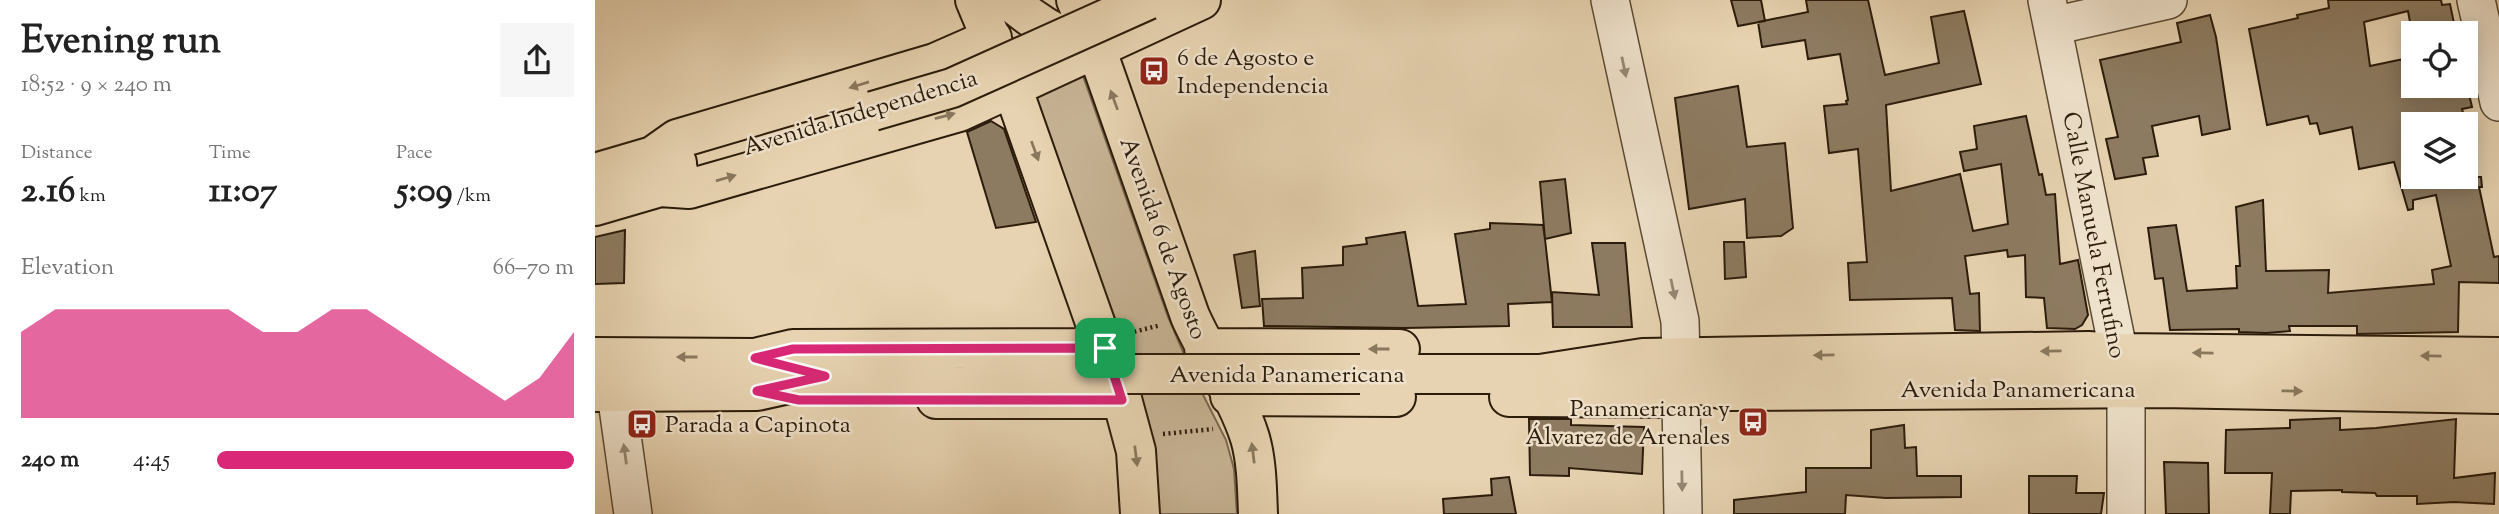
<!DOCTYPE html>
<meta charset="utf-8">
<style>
body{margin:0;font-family:"Sorts Mill Goudy",serif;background:#f6f6f6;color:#222;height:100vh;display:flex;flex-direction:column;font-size:26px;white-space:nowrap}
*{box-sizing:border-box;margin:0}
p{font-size:23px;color:#767676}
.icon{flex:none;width:38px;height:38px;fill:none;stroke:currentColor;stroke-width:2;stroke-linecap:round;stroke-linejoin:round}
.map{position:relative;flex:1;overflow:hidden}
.details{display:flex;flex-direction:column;background:#fff;width:595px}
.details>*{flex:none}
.controls{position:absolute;left:1806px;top:21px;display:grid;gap:14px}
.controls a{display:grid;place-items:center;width:77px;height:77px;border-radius:0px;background:#fff;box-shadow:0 4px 18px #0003;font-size:35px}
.pin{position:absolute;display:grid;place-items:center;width:60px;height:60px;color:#fff;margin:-30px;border-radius:14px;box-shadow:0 4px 10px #0006}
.round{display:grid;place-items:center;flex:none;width:74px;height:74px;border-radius:0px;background:#f6f6f6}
.head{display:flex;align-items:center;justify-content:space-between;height:119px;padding:0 21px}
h1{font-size:38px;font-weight:700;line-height:52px}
.figures{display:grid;grid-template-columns:repeat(3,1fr);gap:10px;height:119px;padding:7px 21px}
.figures div{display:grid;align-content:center}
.figures b{font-size:35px;font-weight:700}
.figures small{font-size:19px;font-weight:400}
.figures p{font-size:19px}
.chart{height:196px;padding:14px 21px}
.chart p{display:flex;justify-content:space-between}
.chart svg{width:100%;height:126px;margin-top:7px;fill:#db2777;opacity:.7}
ul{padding:0 21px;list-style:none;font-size:23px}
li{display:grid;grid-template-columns:112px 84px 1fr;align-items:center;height:52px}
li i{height:18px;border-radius:9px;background:#db2777}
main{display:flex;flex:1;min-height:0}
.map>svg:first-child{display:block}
</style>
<main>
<section class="details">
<div class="head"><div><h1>Evening run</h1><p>18:52 · 9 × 240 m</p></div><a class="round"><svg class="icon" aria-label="share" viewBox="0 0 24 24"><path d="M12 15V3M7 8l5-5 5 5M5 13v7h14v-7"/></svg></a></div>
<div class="figures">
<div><p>Distance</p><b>2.16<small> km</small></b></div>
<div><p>Time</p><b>11:07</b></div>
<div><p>Pace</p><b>5:09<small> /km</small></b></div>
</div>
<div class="chart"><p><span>Elevation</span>66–70 m</p>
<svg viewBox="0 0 160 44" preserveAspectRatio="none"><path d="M0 44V14L10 6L20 6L30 6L40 6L50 6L60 6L70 14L80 14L90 6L100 6L110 14L120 22L130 30L140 38L150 30L160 14V44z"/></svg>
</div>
<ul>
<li><b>240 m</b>4:45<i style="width:100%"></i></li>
</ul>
</section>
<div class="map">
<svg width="1904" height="514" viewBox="0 0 1904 514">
<rect width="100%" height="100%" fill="#e7d3b1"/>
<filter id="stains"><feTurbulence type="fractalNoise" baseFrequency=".00286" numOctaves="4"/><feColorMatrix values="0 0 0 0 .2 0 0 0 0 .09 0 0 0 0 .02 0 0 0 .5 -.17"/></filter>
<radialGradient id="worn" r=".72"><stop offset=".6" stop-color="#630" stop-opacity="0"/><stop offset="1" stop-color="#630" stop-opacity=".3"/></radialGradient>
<path fill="#c7b495" stroke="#7a6850" stroke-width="2" d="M 487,73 L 573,317 L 598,375 L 631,440 L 639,469 L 642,514 L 563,514 L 560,453 L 553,419 L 524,329 L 435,93 Z"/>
<path fill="#8d7b61" stroke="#2c1c0b" stroke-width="2" d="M 1136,0 L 1166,0 L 1170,21 L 1143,26 Z
M 1211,0 L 1273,0 L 1290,75 L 1344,63 L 1336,17 L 1369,11 L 1386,84 L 1291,105 L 1296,191 L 1365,174 L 1378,231 L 1413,224 L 1406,164 L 1369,171 L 1365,152 L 1382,149 L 1379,126 L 1431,116 L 1444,175 L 1447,174 L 1451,195 L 1460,194 L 1465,264 L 1483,260 L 1493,315 L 1487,325 L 1480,329 L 1452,328 L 1449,298 L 1431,297 L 1430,255 L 1413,257 L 1412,250 L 1370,256 L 1375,294 L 1384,293 L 1385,331 L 1360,330 L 1357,298 L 1255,300 L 1253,263 L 1272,262 L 1263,149 L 1234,153 L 1229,106 L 1252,104 L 1251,101 L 1253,100 L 1245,54 L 1213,59 L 1210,40 L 1167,47 L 1163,22 L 1213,12 Z
M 1733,0 L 1846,0 L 1847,5 L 1855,4 L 1861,33 L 1817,33 L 1813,11 L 1769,22 L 1775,66 L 1818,57 L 1818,86 L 1872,86 L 1877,107 L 1867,109 L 1871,124 L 1818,124 L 1818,177 L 1886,177 L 1887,187 L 1884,187 L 1899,257 L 1904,256 L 1904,283 L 1864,282 L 1863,332 L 1762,334 L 1762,326 L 1694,326 L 1695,331 L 1671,333 L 1644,332 L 1644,329 L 1575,330 L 1568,278 L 1560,279 L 1553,228 L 1581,225 L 1592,291 L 1642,288 L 1641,266 L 1645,266 L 1641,207 L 1668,200 L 1671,271 L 1734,270 L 1733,293 L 1839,284 L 1837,270 L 1856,266 L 1841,195 L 1818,200 L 1818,209 L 1813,210 L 1799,162 L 1764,169 L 1757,127 L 1725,134 L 1722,123 L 1715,124 L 1713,116 L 1672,125 L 1654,29 L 1703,18 L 1702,15 L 1734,8 Z
M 1615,15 L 1621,37 L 1635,129 L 1607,135 L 1604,116 L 1557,126 L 1563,156 L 1548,158 L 1551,174 L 1520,179 L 1511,139 L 1523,137 L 1505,60 L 1586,42 L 1582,23 Z
M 1143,86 L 1152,147 L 1190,143 L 1198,228 L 1186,236 L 1152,238 L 1150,199 L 1094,209 L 1080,98 Z
M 396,121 L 409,129 L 441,222 L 401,228 L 372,132 Z
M 970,179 L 976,233 L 950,239 L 957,302 L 913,304 L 914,326 L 810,328 L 669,326 L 667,299 L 708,298 L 707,268 L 748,265 L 748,247 L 772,244 L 771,238 L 810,232 L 823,306 L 871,304 L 860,234 L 895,229 L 895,223 L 948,225 L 950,239 L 945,182 Z
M 30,230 L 29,283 L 0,284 L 0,237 Z
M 1129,242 L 1149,242 L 1151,277 L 1130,279 Z
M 997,243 L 1030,243 L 1037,327 L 958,327 L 957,292 L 1004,295 Z
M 660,251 L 665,306 L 647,308 L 639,255 Z
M 1745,418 L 1745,430 L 1781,428 L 1861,419 L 1859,478 L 1900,473 L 1899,504 L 1859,502 L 1822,504 L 1822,496 L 1782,496 L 1780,493 L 1747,492 L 1747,490 L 1696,491 L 1695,514 L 1675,514 L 1677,473 L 1630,473 L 1631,430 L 1695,428 L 1695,420 Z
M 934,419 L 976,419 L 976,425 L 1049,427 L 1047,474 L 974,468 L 974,476 L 935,475 Z
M 1309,425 L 1310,448 L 1321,447 L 1322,476 L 1366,476 L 1366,497 L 1291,498 L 1251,495 L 1250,514 L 1139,514 L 1139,500 L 1211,492 L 1211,468 L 1276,468 L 1276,430 Z
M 1569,462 L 1613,463 L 1614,514 L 1571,514 Z
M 1434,476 L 1482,476 L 1481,493 L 1509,493 L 1506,514 L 1434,514 Z
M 914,477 L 921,514 L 849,514 L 848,499 L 897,495 L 896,479 Z"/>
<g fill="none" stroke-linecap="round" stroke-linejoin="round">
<g stroke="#5b4a34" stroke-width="40">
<path id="minor" d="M 1015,0 L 1085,321 L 1086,358
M 1452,0 L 1531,389 L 1531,514
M 1881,0 L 1904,102
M 1458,26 L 1573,0
M 21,393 L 38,514
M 1086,398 L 1088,514"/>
</g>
<g stroke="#2c1c0b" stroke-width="42">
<path id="major" d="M 380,0 L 422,101 L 527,399 L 541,451 L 545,514
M 414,0 C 438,21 465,39 496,47
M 481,0 L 501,48 L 595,316 C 613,357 642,396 655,438 C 662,462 662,490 663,514
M 58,156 L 82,139 L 340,63 L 397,38
M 0,173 L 58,156 L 82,163
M 65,187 L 94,189 L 364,112 L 606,0
M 0,206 L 65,187 L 83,170
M 609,348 L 805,349
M 0,357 L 160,358 L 186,364
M 160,358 L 198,349 L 510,348
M 765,374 L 945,374 L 1048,358 L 1493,351 L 1525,353 L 1904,357
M 1051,381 L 1086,381 L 1135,391 L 1566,388 L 1904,394
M 0,392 L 162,391 L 230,376 L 385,374
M 635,396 L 801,397
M 914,397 L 1081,398
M 341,399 L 527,399"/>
</g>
<path stroke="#2c1c0b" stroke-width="4.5" stroke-dasharray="2 3.5" stroke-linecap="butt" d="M 534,333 L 566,325
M 568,434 L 618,429"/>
<use href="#minor" stroke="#efe2cc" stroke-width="37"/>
<use href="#major" stroke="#e7d3b1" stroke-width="38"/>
<g stroke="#2c1c0b" stroke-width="42" stroke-linecap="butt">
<path id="major-bridge" d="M 278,111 L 357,88 L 553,0
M 385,374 L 765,374"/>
</g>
<use href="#major-bridge" stroke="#e7d3b1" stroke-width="38"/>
</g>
<defs><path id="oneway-solid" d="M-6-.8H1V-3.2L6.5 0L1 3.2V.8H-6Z" transform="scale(1.75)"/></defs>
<g fill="#978975">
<use href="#oneway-solid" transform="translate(1029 67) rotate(78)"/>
<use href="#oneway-solid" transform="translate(1078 289) rotate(78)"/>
<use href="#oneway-solid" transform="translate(30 454) rotate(-98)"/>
<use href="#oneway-solid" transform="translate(1087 481) rotate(89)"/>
</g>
<g fill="#8a785e">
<use href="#oneway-solid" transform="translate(264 85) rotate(163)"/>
<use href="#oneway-solid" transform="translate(519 100) rotate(-110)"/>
<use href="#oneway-solid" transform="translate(350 116) rotate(-15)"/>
<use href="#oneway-solid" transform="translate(440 151) rotate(70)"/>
<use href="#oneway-solid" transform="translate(131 178) rotate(-16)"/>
<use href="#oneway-solid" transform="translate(784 349) rotate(-180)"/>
<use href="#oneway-solid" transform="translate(1456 351) rotate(179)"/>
<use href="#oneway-solid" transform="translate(1608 353) rotate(-179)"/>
<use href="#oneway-solid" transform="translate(1229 355) rotate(179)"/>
<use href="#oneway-solid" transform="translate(1836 356) rotate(-179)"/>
<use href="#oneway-solid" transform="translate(92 357) rotate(-180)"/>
<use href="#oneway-solid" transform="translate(1697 391) rotate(1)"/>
<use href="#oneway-solid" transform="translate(658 453) rotate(-97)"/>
<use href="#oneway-solid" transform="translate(541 456) rotate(83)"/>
</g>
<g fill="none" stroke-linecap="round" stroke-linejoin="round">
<g stroke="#fff" stroke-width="14">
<path id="route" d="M 510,348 L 527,400 L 204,400 L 162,391 L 230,376 L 160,358 L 198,349 Z"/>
</g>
<use href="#route" stroke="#db2777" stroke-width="9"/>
</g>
<defs>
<g id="bus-square" transform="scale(1.575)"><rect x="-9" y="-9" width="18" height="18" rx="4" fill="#8f2418" stroke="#efe2cc"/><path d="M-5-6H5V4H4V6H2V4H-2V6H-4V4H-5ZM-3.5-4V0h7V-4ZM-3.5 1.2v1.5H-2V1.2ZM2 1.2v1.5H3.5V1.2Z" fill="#fff"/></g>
</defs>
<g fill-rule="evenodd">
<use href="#bus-square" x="559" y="71"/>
<use href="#bus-square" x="1158" y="422"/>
<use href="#bus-square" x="47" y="424"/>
</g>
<g text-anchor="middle" stroke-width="5" stroke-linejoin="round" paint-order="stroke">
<g font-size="24" fill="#2c1c0b" stroke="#efe2cc" text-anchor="start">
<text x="582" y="65">6 de Agosto e<tspan x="582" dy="28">Independencia</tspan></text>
<text x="1135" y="416" text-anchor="end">Panamericana y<tspan x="1135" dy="28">Álvarez de Arenales</tspan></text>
<text x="70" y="432">Parada a Capinota</text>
</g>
<g font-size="24" fill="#2c1c0b" stroke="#efe2cc">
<text transform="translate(265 112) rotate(-17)" y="8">Avenida Independencia</text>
<text transform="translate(1500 235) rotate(79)" y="8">Calle Manuela Ferrufino</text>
<text transform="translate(569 238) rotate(70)" y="8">Avenida 6 de Agosto</text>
<text x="692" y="382">Avenida Panamericana</text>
<text x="1423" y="397">Avenida Panamericana</text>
</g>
</g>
<rect width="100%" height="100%" filter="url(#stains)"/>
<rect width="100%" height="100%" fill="url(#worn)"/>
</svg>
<div class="controls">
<a><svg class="icon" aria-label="locate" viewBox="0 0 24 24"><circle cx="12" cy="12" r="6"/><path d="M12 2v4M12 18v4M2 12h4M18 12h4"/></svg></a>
<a><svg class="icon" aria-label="layers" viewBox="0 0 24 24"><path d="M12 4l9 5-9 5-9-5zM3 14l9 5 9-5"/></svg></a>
</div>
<div class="pin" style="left:510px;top:348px;background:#1e9e55"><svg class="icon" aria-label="arrive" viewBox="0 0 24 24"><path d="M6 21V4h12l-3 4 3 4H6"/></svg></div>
</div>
</main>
